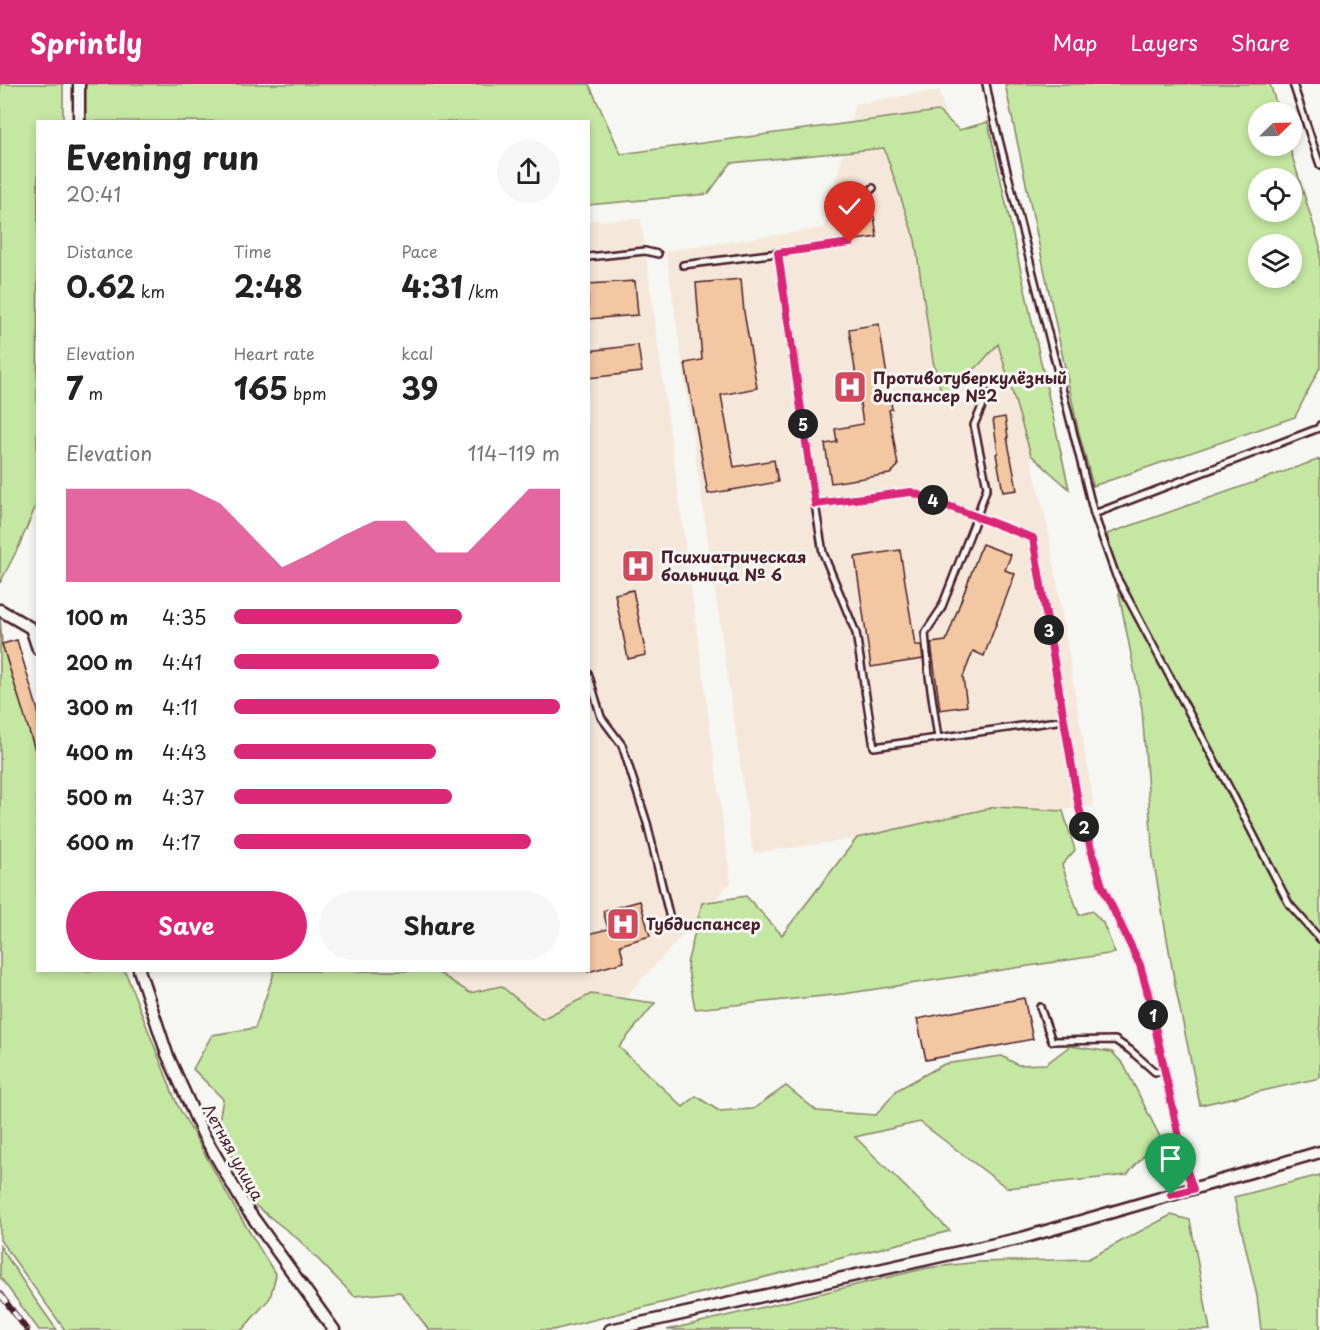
<!DOCTYPE html>
<meta charset="utf-8">
<style>
body{margin:0;font-family:"Playpen Sans",sans-serif;background:#f6f6f6;color:#222;height:100vh;display:flex;flex-direction:column;font-size:22px;white-space:nowrap}
*{box-sizing:border-box;margin:0}
p{font-size:20px;color:#767676}
.icon{flex:none;width:33px;height:33px;fill:none;stroke:currentColor;stroke-width:2;stroke-linecap:round;stroke-linejoin:round}
.map{position:relative;flex:1;overflow:hidden}
.drawer{position:absolute;left:36px;top:36px;width:554px;height:852px;display:flex;flex-direction:column;background:#fff;border-radius:0px;box-shadow:0 3px 9px #0003}
.drawer>*{flex:none}
.needle{width:39px;rotate:67deg}
.controls{position:absolute;left:1248px;top:18px;display:grid;gap:12px}
.controls a{display:grid;place-items:center;width:54px;height:54px;border-radius:50%;background:#fff;box-shadow:0 3px 9px #0003;font-size:30px}
.pin{position:absolute;display:grid;place-items:center;width:51px;height:51px;color:#fff;margin:-62px -26px;border-radius:50% 50% 50% 0;rotate:-45deg;box-shadow:0 0 6px #0007}
.pin .icon{rotate:45deg}
.km{position:absolute;width:30px;height:30px;margin:-15px;border-radius:50%;background:#222;color:#fff;font-size:16px;line-height:30px;text-align:center}
.round{display:grid;place-items:center;flex:none;width:63px;height:63px;border-radius:32px;background:#f6f6f6}
.summary{display:flex;align-items:center;justify-content:space-between;height:102px;padding:0 30px}
h1{font-size:33px;font-weight:700;line-height:45px}
.stats{display:grid;grid-template-columns:repeat(3,1fr);gap:9px;height:102px;padding:6px 30px}
.stats div{display:grid;align-content:center}
.stats b{font-size:30px;font-weight:700}
.stats small{font-size:16px;font-weight:400}
.stats p{font-size:16px}
.chart{height:168px;padding:12px 30px}
.chart p{display:flex;justify-content:space-between}
.chart svg{width:100%;height:108px;margin-top:6px;fill:#db2777;opacity:.7}
.action{display:flex;gap:12px;margin-top:auto;padding:12px 30px}
.action a{flex:1;height:69px;border-radius:36px;background:#db2777;color:#fff;font-size:24px;font-weight:700;line-height:69px;text-align:center}
.action a+a{background:#f6f6f6;color:#222}
ul{padding:0 30px;list-style:none;font-size:20px}
li{display:grid;grid-template-columns:96px 72px 1fr;align-items:center;height:45px}
li i{height:15px;border-radius:8px;background:#db2777}
header{display:flex;align-items:center;gap:36px;box-sizing:border-box;height:84px;padding:0 30px;background:#db2777;color:#fff}
header strong{font-size:28px}
nav{display:flex;gap:33px;margin-inline-start:auto;font-size:21px}
.map>svg:first-child{display:block}
</style>
<header>
<strong>Sprintly</strong>
<nav><a>Map</a><a>Layers</a><a>Share</a></nav>
</header>
<div class="map">
<svg width="1320" height="1246" viewBox="0 0 1320 1246">
<rect width="100%" height="100%" fill="#f6f6f2"/>
<filter id="ink" filterUnits="userSpaceOnUse"><feTurbulence type="fractalNoise" baseFrequency=".0167" numOctaves="2"/><feDisplacementMap in="SourceGraphic" scale="12" xChannelSelector="R" yChannelSelector="G"/><feConvolveMatrix kernelMatrix="1 2 1 2 8 2 1 2 1" color-interpolation-filters="sRGB"/></filter>
<g filter="url(#ink)">
<path fill="#f5e8da" d="M 939,6 L 1047,440 L 1094,722 L 753,769 L 666,167 L 824,144 L 855,20 Z
M 641,135 L 731,798 L 600,941 L 363,974 L 367,887 L 588,886 L 588,136 Z"/>
<path fill="#c4e7a1" stroke="#878366" stroke-width="1.5" fill-rule="evenodd" d="M 0,0 L 63,0 L 63,37 L 38,38 L 37,419 L 19,462 L 0,499 Z
M 84,0 L 589,0 L 621,70 L 938,27 L 959,46 L 988,38 L 1069,405 L 1031,371 L 998,260 L 979,281 L 943,315 L 933,277 L 915,156 L 884,64 L 731,79 L 708,110 L 588,121 L 588,38 L 86,37 Z
M 1005,0 L 1270,0 L 1279,28 L 1258,28 L 1258,62 L 1289,62 L 1320,162 L 1320,283 L 1295,333 L 1093,402 L 1078,345 ZM 1258,94 L 1292,94 L 1292,128 L 1258,128 ZM 1258,160 L 1292,160 L 1292,194 L 1258,194 Z
M 1320,375 L 1320,994 L 1200,1021 L 1175,901 L 1153,774 L 1142,625 L 1107,450 Z
M 0,533 L 2,560 L 37,671 L 38,886 L 125,887 L 177,1020 L 236,1126 L 276,1191 L 270,1214 L 242,1246 L 65,1246 L 0,1156 Z
M 995,723 L 1063,727 L 1075,766 L 1062,781 L 1079,831 L 1092,827 L 1103,839 L 1115,869 L 843,910 L 695,925 L 687,880 L 702,819 L 746,812 L 782,851 L 857,754 Z
M 273,887 L 436,887 L 470,909 L 501,902 L 542,935 L 591,910 L 655,919 L 619,963 L 683,1023 L 696,1012 L 719,1027 L 753,1025 L 786,1002 L 817,1027 L 876,1031 L 897,1006 L 944,980 L 1002,972 L 1018,981 L 1046,980 L 1070,962 L 1112,968 L 1124,981 L 1160,1053 L 1127,1091 L 1007,1104 L 920,1038 L 855,1053 L 950,1147 L 553,1246 L 429,1246 L 400,1208 L 354,1212 L 298,1155 L 247,1115 L 219,1037 L 223,1015 L 193,985 L 212,951 L 255,944 L 273,892 Z
M 1320,1091 L 1320,1246 L 1261,1246 L 1257,1212 L 1234,1113 Z
M 1171,1131 L 1190,1136 L 1210,1246 L 667,1246 L 927,1184 L 978,1178 L 1088,1175 Z
M 0,1162 L 32,1211 L 57,1246 L 39,1246 L 0,1193 Z"/>
<path fill="#f2c7a1" stroke="#4a1f2b" stroke-width="1.5" d="M 874,132 L 877,153 L 856,156 L 853,134 Z
M 741,195 L 744,228 L 757,304 L 721,311 L 734,383 L 774,376 L 778,398 L 708,410 L 685,279 L 702,276 L 696,199 Z
M 635,197 L 638,231 L 588,235 L 588,200 Z
M 879,240 L 892,325 L 889,326 L 898,382 L 890,390 L 831,399 L 825,360 L 837,358 L 835,345 L 863,340 L 849,245 Z
M 638,261 L 642,288 L 588,294 L 588,267 Z
M 1005,333 L 1008,353 L 1007,353 L 1017,406 L 1003,408 L 996,370 L 998,369 L 993,335 Z
M 982,460 L 1011,471 L 1005,486 L 1015,490 L 984,572 L 973,567 L 963,593 L 967,622 L 940,626 L 931,559 L 946,557 Z
M 900,466 L 915,561 L 921,561 L 923,575 L 871,583 L 855,473 Z
M 633,506 L 646,571 L 628,575 L 615,510 Z
M 17,556 L 38,627 L 38,666 L 35,666 L 2,560 Z
M 640,817 L 650,852 L 620,861 L 624,878 L 588,888 L 588,850 L 608,845 L 603,827 Z
M 1024,914 L 1033,955 L 926,976 L 917,935 Z"/>
<g fill="none" stroke-linecap="round" stroke-linejoin="round">
<g stroke="#4a1f2b" stroke-width="10">
<path id="service" d="M 986,0 L 990,20 L 1094,430 L 1116,492 L 1232,709 L 1289,820 L 1320,855
M 1293,0 L 1320,81
M 778,169 L 850,159 L 847,127 L 873,104
M 588,173 L 645,167 L 658,170
M 683,181 L 778,169 L 815,420 L 911,408 L 1033,454 L 1079,724 L 1102,802 L 1140,881 L 1148,910 L 1185,1081 L 1193,1105
M 815,420 L 823,469 L 856,549 L 874,663 L 1064,636
M 1094,430 L 1319,344 L 1320,341
M 588,589 L 601,633 L 622,661 L 647,739 L 672,843
M 938,654 L 929,592 L 925,549 L 941,525 L 977,432 L 987,403 L 974,341 L 988,309
M 1040,923 L 1052,957 L 1115,956 L 1130,966 L 1155,988 L 1164,987"/>
</g>
<g stroke="#4a1f2b" stroke-width="15">
<path id="minor" d="M 79,0 L 79,38
M 0,526 L 31,544 L 38,565
M 139,886 L 167,970 L 203,1050 L 246,1124 L 334,1246
M 610,1246 L 1022,1154 L 1320,1068"/>
</g>
<use href="#service" stroke="#f6f6f2" stroke-width="5"/>
<use href="#minor" stroke="#f6f6f2" stroke-width="10"/>
<g stroke="#4a1f2b" stroke-width="6">
<path id="rail" d="M 0,1210 L 27,1246"/>
</g>
<use href="#rail" stroke="#f6f6f2" stroke-width="4" stroke-dasharray="11" stroke-linecap="butt"/>
</g>
</g>
<g fill="none" stroke-linecap="round" stroke-linejoin="round" filter="url(#ink)">
<g stroke="#fff" stroke-width="12">
<path id="route" d="M 850,159 L 778,169 L 815,420 L 911,408 L 1033,454 L 1079,724 L 1102,802 L 1140,881 L 1148,910 L 1185,1081 L 1193,1105 L 1171,1111"/>
</g>
<use href="#route" stroke="#db2777" stroke-width="8"/>
</g>
<defs>
<g id="hospital-square" transform="scale(1.725)"><rect x="-9" y="-9" width="18" height="18" rx="4" fill="#d1495b" stroke="#f6f6f2"/><path d="M-5-5h3v3.5h4V-5h3V5h-3V1.5h-4V5h-3Z" fill="#fff"/></g>
</defs>
<g fill-rule="evenodd">
<use href="#hospital-square" x="850" y="303"/>
<use href="#hospital-square" x="638" y="482"/>
<use href="#hospital-square" x="623" y="840"/>
</g>
<g text-anchor="middle" stroke-width="6" stroke-linejoin="round" paint-order="stroke">
<g font-size="16" font-weight="bold" fill="#4a1f2b" stroke="#f6f6f2" text-anchor="start">
<text x="873" y="300">Противотуберкулёзный<tspan x="873" dy="18">диспансер №2</tspan></text>
<text x="661" y="479">Психиатрическая<tspan x="661" dy="18">больница № 6</tspan></text>
<text x="646" y="846">Тубдиспансер</text>
</g>
<g font-size="16" fill="#4a1f2b" stroke="#f6f6f2">
<text transform="translate(233 1068) rotate(61)" y="6">Летняя улица</text>
</g>
</g>
</svg>
<div class="controls">
<a><svg class="needle" viewBox="-14 -14 28 28"><path d="M0-13l5 13h-10z" fill="#e53935"/><path d="M0 13l5-13h-10z" fill="#767676"/></svg></a>
<a><svg class="icon" aria-label="locate" viewBox="0 0 24 24"><circle cx="12" cy="12" r="6"/><path d="M12 2v4M12 18v4M2 12h4M18 12h4"/></svg></a>
<a><svg class="icon" aria-label="layers" viewBox="0 0 24 24"><path d="M12 4l9 5-9 5-9-5zM3 14l9 5 9-5"/></svg></a>
</div>
<div class="pin" style="left:1171px;top:1111px;background:#1e9e55"><svg class="icon" aria-label="arrive" viewBox="0 0 24 24"><path d="M6 21V4h12l-3 4 3 4H6"/></svg></div>
<div class="pin" style="left:850px;top:159px;background:#d93025"><svg class="icon" aria-label="check" viewBox="0 0 24 24"><path d="M5 12l5 5 9-10"/></svg></div>
<b class="km" style="left:1153px;top:931px">1</b>
<b class="km" style="left:1084px;top:743px">2</b>
<b class="km" style="left:1049px;top:546px">3</b>
<b class="km" style="left:933px;top:416px">4</b>
<b class="km" style="left:803px;top:340px">5</b>
<section class="drawer">
<div class="summary"><div><h1>Evening run</h1><p>20:41</p></div><a class="round"><svg class="icon" aria-label="share" viewBox="0 0 24 24"><path d="M12 15V3M7 8l5-5 5 5M5 13v7h14v-7"/></svg></a></div>
<div class="stats">
<div><p>Distance</p><b>0.62<small> km</small></b></div>
<div><p>Time</p><b>2:48</b></div>
<div><p>Pace</p><b>4:31<small> /km</small></b></div>
</div>
<div class="stats">
<div><p>Elevation</p><b>7<small> m</small></b></div>
<div><p>Heart rate</p><b>165<small> bpm</small></b></div>
<div><p>kcal</p><b>39</b></div>
</div>
<div class="chart"><p><span>Elevation</span>114–119 m</p>
<svg viewBox="0 0 160 44" preserveAspectRatio="none"><path d="M0 44V6L10 6L20 6L30 6L40 6L50 12L60 25L70 38L80 32L90 25L100 19L110 19L120 32L130 32L140 19L150 6L160 6V44z"/></svg>
</div>
<ul>
<li><b>100 m</b>4:35<i style="width:70%"></i></li>
<li><b>200 m</b>4:41<i style="width:63%"></i></li>
<li><b>300 m</b>4:11<i style="width:100%"></i></li>
<li><b>400 m</b>4:43<i style="width:62%"></i></li>
<li><b>500 m</b>4:37<i style="width:67%"></i></li>
<li><b>600 m</b>4:17<i style="width:91%"></i></li>
</ul>
<div class="action"><a>Save</a><a>Share</a></div>
</section>
</div>
